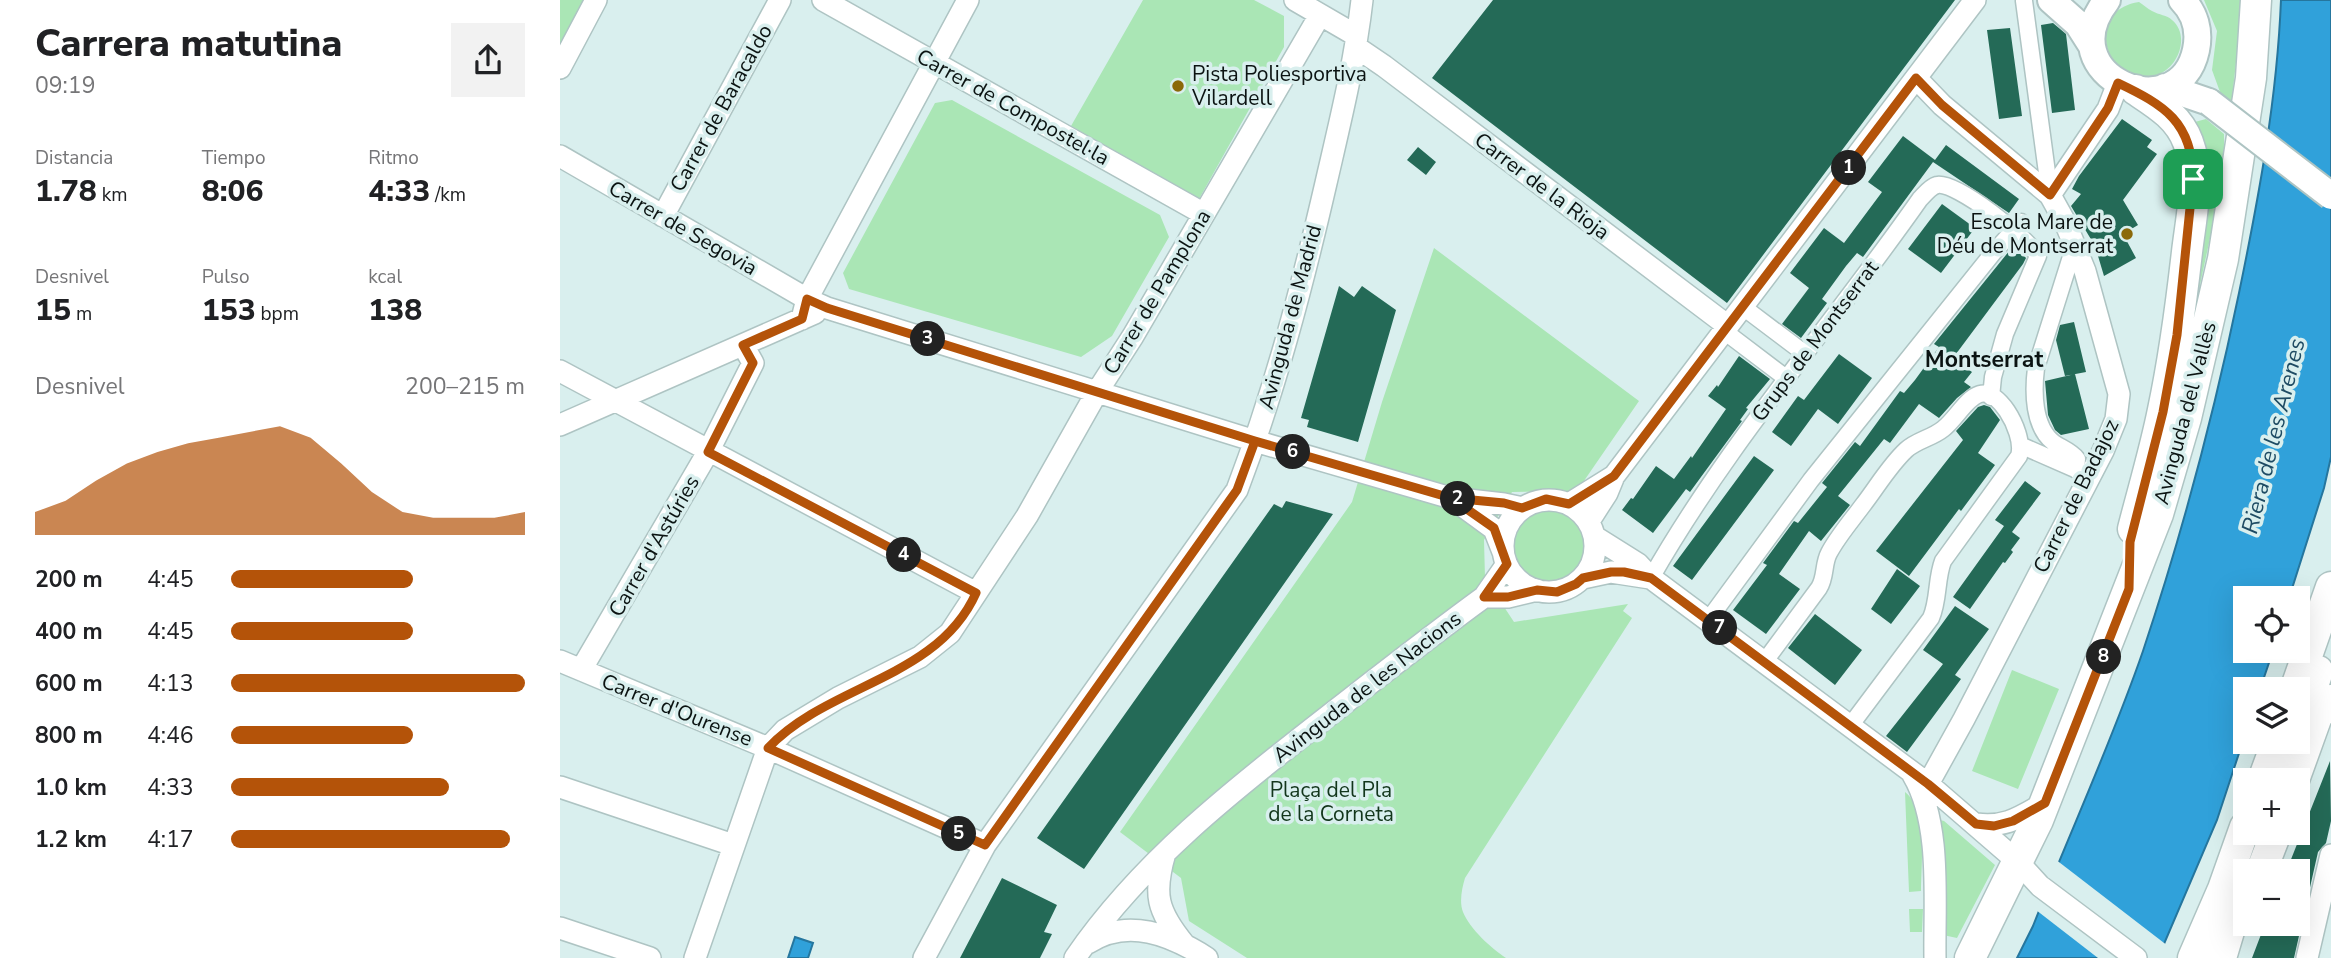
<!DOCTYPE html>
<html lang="es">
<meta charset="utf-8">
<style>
body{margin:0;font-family:"Nunito Sans",sans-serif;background:#f2f2f2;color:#202124;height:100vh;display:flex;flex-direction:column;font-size:26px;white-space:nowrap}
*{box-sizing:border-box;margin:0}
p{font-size:23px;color:#757577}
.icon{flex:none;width:38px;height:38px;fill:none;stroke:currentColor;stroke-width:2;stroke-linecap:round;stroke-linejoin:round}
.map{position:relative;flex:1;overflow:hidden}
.panel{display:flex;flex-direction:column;background:#fff;width:560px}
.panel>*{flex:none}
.buttons{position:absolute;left:1673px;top:586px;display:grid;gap:14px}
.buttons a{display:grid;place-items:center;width:77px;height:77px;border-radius:0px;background:#fff;box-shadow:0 7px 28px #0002;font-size:35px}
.pin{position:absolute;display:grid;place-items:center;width:60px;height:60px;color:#fff;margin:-30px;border-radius:14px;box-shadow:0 4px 10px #0006}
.km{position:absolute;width:35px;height:35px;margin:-18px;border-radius:50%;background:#222;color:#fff;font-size:19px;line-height:35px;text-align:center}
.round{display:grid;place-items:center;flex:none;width:74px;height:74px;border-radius:0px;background:#f2f2f2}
.head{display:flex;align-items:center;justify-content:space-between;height:119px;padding:0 35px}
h1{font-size:38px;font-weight:800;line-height:52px}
.figures{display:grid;grid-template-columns:repeat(3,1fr);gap:10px;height:119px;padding:7px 35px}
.figures div{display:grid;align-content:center}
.figures b{font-size:30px;font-weight:800}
.figures small{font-size:19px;font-weight:400}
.figures p{font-size:19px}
.chart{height:196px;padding:14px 35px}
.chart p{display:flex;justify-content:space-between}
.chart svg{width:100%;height:126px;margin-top:7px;fill:#b45309;opacity:.7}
ul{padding:0 35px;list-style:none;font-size:23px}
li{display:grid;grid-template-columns:112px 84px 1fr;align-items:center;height:52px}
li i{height:18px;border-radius:9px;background:#b45309}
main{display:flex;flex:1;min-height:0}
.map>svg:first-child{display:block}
</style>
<main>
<section class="panel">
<div class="head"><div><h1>Carrera matutina</h1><p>09:19</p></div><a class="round"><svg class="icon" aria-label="share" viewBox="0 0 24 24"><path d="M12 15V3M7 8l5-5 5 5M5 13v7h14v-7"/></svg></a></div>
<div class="figures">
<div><p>Distancia</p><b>1.78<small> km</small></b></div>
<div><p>Tiempo</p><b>8:06</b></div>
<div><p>Ritmo</p><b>4:33<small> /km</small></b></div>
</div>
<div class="figures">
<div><p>Desnivel</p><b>15<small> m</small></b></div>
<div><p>Pulso</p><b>153<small> bpm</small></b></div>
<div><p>kcal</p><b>138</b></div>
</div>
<div class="chart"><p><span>Desnivel</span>200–215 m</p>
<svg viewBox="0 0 160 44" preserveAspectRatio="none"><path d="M0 44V36L10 32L20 25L30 19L40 15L50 12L60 10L70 8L80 6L90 10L100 19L110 29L120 36L130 38L140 38L150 38L160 36V44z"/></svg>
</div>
<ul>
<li><b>200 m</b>4:45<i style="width:62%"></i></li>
<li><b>400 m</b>4:45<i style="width:62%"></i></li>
<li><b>600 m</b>4:13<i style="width:100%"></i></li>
<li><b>800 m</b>4:46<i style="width:62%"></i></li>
<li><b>1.0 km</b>4:33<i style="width:74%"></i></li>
<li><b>1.2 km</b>4:17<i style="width:95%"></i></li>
</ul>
</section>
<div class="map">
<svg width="1771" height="958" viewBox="0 0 1771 958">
<rect width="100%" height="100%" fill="#d9efee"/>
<path fill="#aae6b5" d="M 0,0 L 25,0 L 0,49 Z
M 583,0 L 694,0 L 724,16 L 724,47 L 639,199 L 511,126 Z
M 1644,0 L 1683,0 L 1671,107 L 1660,92 L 1652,70 L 1657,31 Z
M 1579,2 C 1584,5 1588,9 1592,11 C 1599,15 1607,15 1612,20 C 1630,35 1619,66 1599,74 C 1549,95 1519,11 1579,2 Z
M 392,100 L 600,215 L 609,237 L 552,336 L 521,357 L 289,289 L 283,273 L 375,103 Z
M 1646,119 L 1664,134 L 1664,155 L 1657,206 L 1625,354 L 1631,123 Z
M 874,248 L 1079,401 L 1017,491 L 952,492 L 924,540 L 925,578 L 954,622 L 1068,604 L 1063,611 L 1072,618 L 905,878 C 902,888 899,902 903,912 C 910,929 931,948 946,958 L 687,958 L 629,921 L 621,878 L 560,832 L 792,502 L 822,402 Z
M951 546a37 37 0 1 1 74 0a37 37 0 1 1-74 0Z
M 1452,670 L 1499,689 L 1458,789 L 1412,771 Z
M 1345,792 C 1368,810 1361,864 1361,891 L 1349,892 Z
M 1380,820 L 1384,821 L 1435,865 L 1397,938 L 1383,935 Z
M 1349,909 L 1363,909 L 1362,932 L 1350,932 Z"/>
<path fill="#30a1da" stroke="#25769e" stroke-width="2" d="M 1721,0 L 1771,0 L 1771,457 L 1764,488 L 1729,598 L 1685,598 L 1685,651 L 1713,651 L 1700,689 L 1685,690 L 1685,735 L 1657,820 L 1598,958 L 1457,958 L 1473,926 C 1509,834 1551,744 1583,651 C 1622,534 1654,414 1679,293 C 1699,196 1717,99 1721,0 Z
M 235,937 L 253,943 L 248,958 L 228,958 Z"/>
<path fill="#d9efee" d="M 1495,859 L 1608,946 L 1602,958 L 1538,958 L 1476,910 Z"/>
<path fill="#246a57" d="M 933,0 L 1395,0 L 1167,303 L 872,78 Z
M 1493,23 L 1506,34 L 1515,110 L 1492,113 L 1481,25 Z
M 1450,28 L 1462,116 L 1439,119 L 1427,30 Z
M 1562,119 L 1592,140 L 1587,147 L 1597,154 L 1563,200 L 1578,225 L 1563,234 L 1576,258 L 1544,276 L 1535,246 L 1511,206 L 1521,194 L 1512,189 L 1519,176 Z
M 1343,136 L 1375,160 L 1386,145 L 1459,199 L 1449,213 L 1373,162 L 1303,257 L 1297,253 L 1286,266 L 1262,299 L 1267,303 L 1241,338 L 1222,324 L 1249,288 L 1230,273 L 1264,228 L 1284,243 L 1322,192 L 1308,182 Z
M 858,147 L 876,162 L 866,175 L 847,160 Z
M 1382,204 L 1415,228 L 1381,273 L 1348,249 Z
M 1454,245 L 1466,258 L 1463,264 L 1393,358 L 1412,372 L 1404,382 L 1411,387 L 1397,398 L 1379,418 L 1359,404 L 1330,443 L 1324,439 L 1278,496 L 1290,505 L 1261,541 L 1249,531 L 1219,574 L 1240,589 L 1206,634 L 1173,610 L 1207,565 L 1203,563 L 1234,521 L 1238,523 L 1267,487 L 1262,483 L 1295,442 L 1300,446 L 1340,391 L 1344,393 L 1355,380 L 1379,347 L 1374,344 Z
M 779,286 L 794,297 L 802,286 L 836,310 L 798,442 L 747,427 L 749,420 L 741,418 Z
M 1514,322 L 1526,372 L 1505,376 L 1496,340 L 1500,325 Z
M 1279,354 L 1312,378 L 1278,424 L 1258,409 L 1231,446 L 1212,432 L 1238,396 L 1244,400 Z
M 1179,356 L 1210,379 L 1186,408 L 1188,409 L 1180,420 L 1182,421 L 1130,492 L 1126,489 L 1093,533 L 1062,510 L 1071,498 L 1073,499 L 1096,466 L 1114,479 L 1131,456 L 1132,458 L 1166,409 L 1148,396 L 1157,385 L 1158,387 Z
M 1515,374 L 1529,429 L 1501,435 L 1495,430 L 1488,415 L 1485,381 Z
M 1424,405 L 1430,407 L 1440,420 L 1418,453 L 1435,465 L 1401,511 L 1399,509 L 1349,576 L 1316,551 L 1403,440 L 1396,431 L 1418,407 Z
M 1194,456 L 1214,470 L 1132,580 L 1113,566 Z
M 1465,481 L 1481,493 L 1452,532 L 1460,538 L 1451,550 L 1453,552 L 1445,563 L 1443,562 L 1410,609 L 1393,597 L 1444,526 L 1435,520 Z
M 726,501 L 773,514 L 524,869 L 477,838 L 714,504 L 722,508 Z
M 1337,569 L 1360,586 L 1331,624 L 1311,609 Z
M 1395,606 L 1429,629 L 1395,675 L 1401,679 L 1347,752 L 1326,736 L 1383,664 L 1363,650 Z
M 1255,614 L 1302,650 L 1275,685 L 1228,648 Z
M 1770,761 L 1771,821 L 1766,843 L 1758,852 L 1734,958 L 1692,958 L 1705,924 L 1738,924 L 1738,872 L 1726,872 Z
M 442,878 L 497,905 L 484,932 L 492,934 L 480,958 L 400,958 Z"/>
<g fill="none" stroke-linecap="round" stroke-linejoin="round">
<g stroke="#aec4c3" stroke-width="19">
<path id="pedestrian" d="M 1464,1 L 1490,195
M 1515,244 L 1476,368 C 1473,392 1473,427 1494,443 C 1501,448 1511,451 1517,459 L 1516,470
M 1183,307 L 1244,353
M 1164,331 L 1226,378
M 1460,445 L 1524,473
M 1091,578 C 1168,443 1271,326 1360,199 C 1365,194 1370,187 1377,185 C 1396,181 1469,239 1478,256 L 1445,334 L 1433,377 L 1431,397
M 1149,619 L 1251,480 L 1433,253 L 1461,222
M 1205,661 L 1259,588 C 1266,577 1263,564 1269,553 C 1278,536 1292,520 1303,505 C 1317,487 1329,466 1346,450 C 1357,440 1372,438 1383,429 C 1403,414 1418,369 1447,411 C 1455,423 1463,443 1459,456 L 1383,561 C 1376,579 1379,600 1371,618 L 1290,726"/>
</g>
<g stroke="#aec4c3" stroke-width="24">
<path id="minor" d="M 263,0 L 644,214
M 735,0 L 797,36
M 796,47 L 824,66 L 1168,326
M 0,68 L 36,0
M 1356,78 L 1382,105 L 1490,195 L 1505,222 L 1525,271 L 1559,394 L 1556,419 L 1543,451 L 1404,719 L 1368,784
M 0,156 L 247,299 L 408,0
M 1490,195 L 1548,109 L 1558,83
M 103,216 L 220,0
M 242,319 L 247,299 L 267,308 L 695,441 L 891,498 L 944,504 L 963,508
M 0,371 L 416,593
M 0,425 L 255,313
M 893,499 L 934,529 L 943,552
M943 546a46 46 0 1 1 92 0a46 46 0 1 1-92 0Z
M 1009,504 L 1054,476
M 1029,521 L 1047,493 L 1054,476 L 1415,0
M 1035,537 L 1078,564 L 1091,578 L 1368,784 L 1457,861 L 1480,886 L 1576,958
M 1023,578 L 1051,572 L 1090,578
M 924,597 L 948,597 L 977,590
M 0,661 L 208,748 L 425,845
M 21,670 L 148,452 L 193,363 L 183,345
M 1353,775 C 1382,824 1374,902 1375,958
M 0,787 L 173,845
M 1416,824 C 1446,828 1460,817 1485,803
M 605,853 C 593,894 597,911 624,944
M 0,928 L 90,958
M 528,943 C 568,917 611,935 647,958
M 135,958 L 208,748 L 225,730 L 278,698 L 360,657 L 390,633 L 467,516 L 537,392 L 573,336 L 760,15
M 364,958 L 425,845 L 677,490 C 715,390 742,287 766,183 C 780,122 795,62 802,0
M 515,958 C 580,863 673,790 763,720 C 817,678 869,637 924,597 L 947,564
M 1747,958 L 1771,855"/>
</g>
<g stroke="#aec4c3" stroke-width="30">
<path id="tertiary" d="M 1491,0 L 1518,24 L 1532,46
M 1547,0 C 1487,77 1619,131 1636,50 C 1640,31 1635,13 1622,0
M 1605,87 L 1649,102"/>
</g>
<g stroke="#aec4c3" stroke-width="33">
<path id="secondary" d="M 1573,529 C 1583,490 1595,450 1603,410 C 1614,358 1621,305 1627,252 C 1631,217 1641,176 1628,142 C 1619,117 1597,104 1576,90
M 1735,690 L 1771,587
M 1738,730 L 1758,671
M 1703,780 L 1717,742
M 1734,780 L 1757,716 L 1771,700
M 1701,872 L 1716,833
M 1410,958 L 1478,820 L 1598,514 L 1626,418 L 1663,259 L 1691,78 L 1696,0
M 1633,958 L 1663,889 L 1685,827
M 1661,958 L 1681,891"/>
</g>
<use href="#pedestrian" stroke="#fff" stroke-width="16"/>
<use href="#minor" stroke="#fff" stroke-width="21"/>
<use href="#tertiary" stroke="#fff" stroke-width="26"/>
<use href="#secondary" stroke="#fff" stroke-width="30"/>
<g stroke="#aec4c3" stroke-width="30" stroke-linecap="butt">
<path id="tertiary-bridge" d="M 1649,102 L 1771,196"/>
</g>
<use href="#tertiary-bridge" stroke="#fff" stroke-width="26"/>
</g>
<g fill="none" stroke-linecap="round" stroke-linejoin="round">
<g stroke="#fff" stroke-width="14">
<path id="route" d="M 1633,179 C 1633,122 1604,105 1558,83 L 1548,108 L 1490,195 L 1382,105 L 1356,78 L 1054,476 L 1009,504 L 986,499 L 962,508 L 944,503 L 891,498 L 695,441 L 267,308 L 247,299 L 242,319 L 183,345 L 193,363 L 148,452 L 416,593 C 378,679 268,684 208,748 L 425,845 L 677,490 L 695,441 L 891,498 L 934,528 L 947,564 L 924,597 L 948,597 L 977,590 L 997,592 L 1016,584 L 1023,578 L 1051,572 L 1064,572 L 1091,578 L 1368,784 L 1416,824 L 1434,826 L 1453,821 L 1485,803 L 1569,589 L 1570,542 L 1603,412 L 1617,335 L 1633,179"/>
</g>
<use href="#route" stroke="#b45309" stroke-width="9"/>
</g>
<g fill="#8b6909" stroke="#d9efee" stroke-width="2.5">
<circle cx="618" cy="86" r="7"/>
<circle cx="1567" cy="234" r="7"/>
</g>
<g text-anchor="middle" stroke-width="7" stroke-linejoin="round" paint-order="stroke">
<g font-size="21" fill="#0b1312" stroke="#d9efee" text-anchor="start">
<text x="632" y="81">Pista Poliesportiva<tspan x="632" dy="24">Vilardell</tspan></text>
<text x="1553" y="229" text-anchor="end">Escola Mare de<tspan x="1553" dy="24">Déu de Montserrat</tspan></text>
</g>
<g font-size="21" fill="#0b1312" stroke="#d9efee">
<text transform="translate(453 107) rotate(29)" y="7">Carrer de Compostel·la</text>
<text transform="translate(161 108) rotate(-61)" y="7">Carrer de Baracaldo</text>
<text transform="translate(982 186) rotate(37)" y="7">Carrer de la Rioja</text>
<text transform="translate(123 228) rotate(30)" y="7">Carrer de Segovia</text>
<text transform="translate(597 292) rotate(-59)" y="7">Carrer de Pamplona</text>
<text transform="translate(730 317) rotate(-75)" y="7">Avinguda de Madrid</text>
<text transform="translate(1255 341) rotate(-53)" y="7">Grups de Montserrat</text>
<text transform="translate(1625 413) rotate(-75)" y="7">Avinguda del Vallès</text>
<text transform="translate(1516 496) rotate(-64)" y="7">Carrer de Badajoz</text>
<text transform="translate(94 546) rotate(-60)" y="7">Carrer d'Astúries</text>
<text transform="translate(807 687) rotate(-38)" y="7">Avinguda de les Nacions</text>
<text transform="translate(117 710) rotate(22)" y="7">Carrer d'Ourense</text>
</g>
<g font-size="21" fill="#12361b" stroke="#d9efee">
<text x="771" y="797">Plaça del Pla<tspan x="771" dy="24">de la Corneta</tspan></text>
</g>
<g font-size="23" font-weight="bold" fill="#0b1312" stroke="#d9efee">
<text x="1424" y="367">Montserrat</text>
</g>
<g font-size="23" font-style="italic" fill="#1e4b63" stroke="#d9efee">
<text transform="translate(1713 436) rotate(-76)" y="8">Riera de les Arenes</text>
</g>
</g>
</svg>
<div class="buttons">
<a><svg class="icon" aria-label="locate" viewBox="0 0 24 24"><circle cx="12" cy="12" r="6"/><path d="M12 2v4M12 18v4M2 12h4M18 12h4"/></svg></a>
<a><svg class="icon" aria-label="layers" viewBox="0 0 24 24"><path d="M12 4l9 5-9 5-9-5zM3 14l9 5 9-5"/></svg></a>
<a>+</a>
<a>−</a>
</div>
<div class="pin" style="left:1633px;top:179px;background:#1e9e55"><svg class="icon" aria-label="arrive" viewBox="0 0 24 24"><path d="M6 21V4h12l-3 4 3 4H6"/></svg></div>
<b class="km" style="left:1289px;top:168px">1</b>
<b class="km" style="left:898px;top:499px">2</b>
<b class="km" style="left:368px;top:339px">3</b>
<b class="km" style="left:344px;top:555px">4</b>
<b class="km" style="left:399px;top:834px">5</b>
<b class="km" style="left:733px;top:452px">6</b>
<b class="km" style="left:1160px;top:628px">7</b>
<b class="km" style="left:1544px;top:657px">8</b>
</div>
</main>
